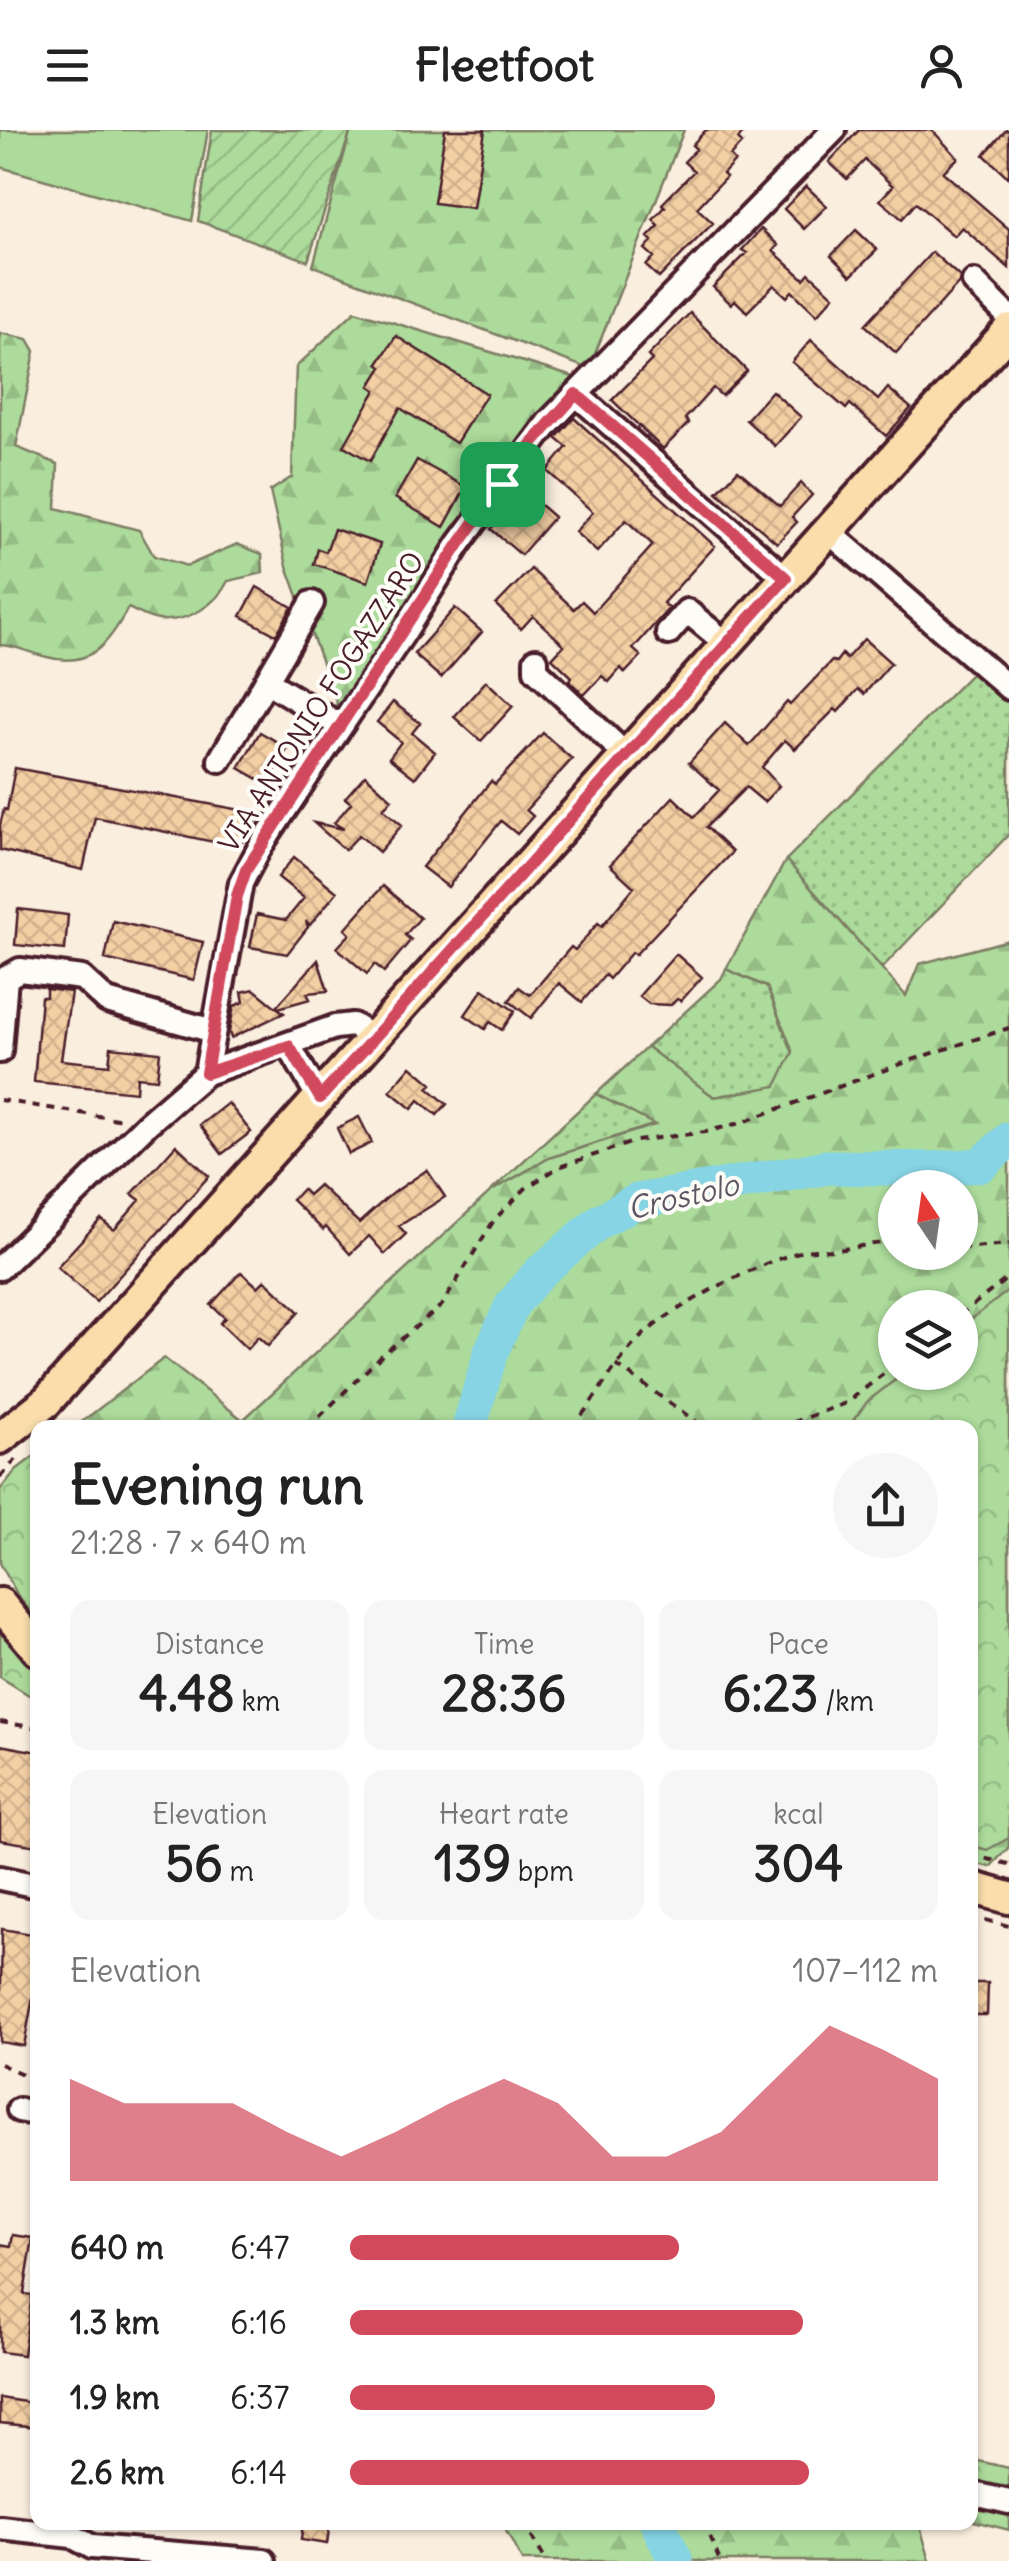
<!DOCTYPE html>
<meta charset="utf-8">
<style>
body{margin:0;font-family:Delius,sans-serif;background:#f6f6f6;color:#222;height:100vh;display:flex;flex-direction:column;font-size:38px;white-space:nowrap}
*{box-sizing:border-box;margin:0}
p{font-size:32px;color:#767676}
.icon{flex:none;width:55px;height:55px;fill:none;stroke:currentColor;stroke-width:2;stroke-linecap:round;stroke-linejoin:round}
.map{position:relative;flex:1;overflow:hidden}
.sheet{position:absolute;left:30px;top:1290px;width:948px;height:1110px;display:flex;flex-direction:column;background:#fff;border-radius:20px;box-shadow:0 2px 8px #0004}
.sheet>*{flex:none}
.needle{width:65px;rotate:347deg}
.controls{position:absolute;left:878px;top:1040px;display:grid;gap:20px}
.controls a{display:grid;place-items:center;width:100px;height:100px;border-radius:50%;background:#fff;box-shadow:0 2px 8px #0004;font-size:50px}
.pin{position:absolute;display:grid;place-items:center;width:85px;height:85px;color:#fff;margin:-42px;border-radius:20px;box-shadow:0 5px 15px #0006}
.round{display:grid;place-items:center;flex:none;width:105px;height:105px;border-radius:52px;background:#f6f6f6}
.overview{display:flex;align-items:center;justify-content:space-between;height:170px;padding:0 40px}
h1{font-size:55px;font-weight:700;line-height:75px}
.figures{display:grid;grid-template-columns:repeat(3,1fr);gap:15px;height:170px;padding:10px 40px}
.figures div{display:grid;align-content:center;border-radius:20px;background:#f6f6f6;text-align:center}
.figures b{font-size:50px;font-weight:700}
.figures small{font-size:28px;font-weight:400}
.figures p{font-size:28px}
.chart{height:280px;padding:20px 40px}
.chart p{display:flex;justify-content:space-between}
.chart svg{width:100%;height:180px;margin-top:10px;fill:#d1495b;opacity:.7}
ul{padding:0 40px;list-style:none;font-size:32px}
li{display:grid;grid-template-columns:160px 120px 1fr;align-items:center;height:75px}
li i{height:25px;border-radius:12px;background:#d1495b}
header{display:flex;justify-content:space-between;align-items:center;height:130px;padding:0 40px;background:#fff;font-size:45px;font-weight:700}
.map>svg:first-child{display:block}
</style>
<header><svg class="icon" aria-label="menu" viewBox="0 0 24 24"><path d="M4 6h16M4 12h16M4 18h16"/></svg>Fleetfoot<svg class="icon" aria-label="person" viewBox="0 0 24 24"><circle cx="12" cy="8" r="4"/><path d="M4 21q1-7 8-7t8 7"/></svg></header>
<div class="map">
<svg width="1009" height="2431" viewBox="0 0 1009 2431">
<defs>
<pattern id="grass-dots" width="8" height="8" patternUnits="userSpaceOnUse" patternTransform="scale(2.5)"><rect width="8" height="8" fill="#acdb9b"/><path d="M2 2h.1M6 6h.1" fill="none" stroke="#96bc86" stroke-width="1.8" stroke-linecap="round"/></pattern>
<pattern id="forest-firs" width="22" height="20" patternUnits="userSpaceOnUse" patternTransform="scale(2.5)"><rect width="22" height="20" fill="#acdb9b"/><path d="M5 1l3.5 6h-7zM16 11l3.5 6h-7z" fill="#96bc86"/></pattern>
<pattern id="park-crowns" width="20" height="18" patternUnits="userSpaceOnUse" patternTransform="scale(2.5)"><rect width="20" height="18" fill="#acdb9b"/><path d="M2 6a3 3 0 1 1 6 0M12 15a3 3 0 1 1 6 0" fill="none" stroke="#96bc86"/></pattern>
<pattern id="garden-furrows" width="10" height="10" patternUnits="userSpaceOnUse" patternTransform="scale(2.5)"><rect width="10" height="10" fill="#acdb9b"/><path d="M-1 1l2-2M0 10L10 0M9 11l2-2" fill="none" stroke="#96bc86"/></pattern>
<pattern id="building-cross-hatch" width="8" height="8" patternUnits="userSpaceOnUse" patternTransform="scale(2.5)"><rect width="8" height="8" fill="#f3cfa4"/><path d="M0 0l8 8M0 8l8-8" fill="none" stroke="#d2b18d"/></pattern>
</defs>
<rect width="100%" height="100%" fill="#faeede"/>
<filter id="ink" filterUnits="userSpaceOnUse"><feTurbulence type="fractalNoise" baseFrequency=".01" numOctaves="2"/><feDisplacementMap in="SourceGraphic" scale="20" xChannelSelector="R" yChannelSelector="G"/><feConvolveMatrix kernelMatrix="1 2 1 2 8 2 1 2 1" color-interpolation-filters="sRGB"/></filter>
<g filter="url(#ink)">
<path fill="url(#grass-dots)" stroke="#7b7d63" stroke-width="2.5" d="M 976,539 L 1009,569 L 1009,704 L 882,838 L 786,730 Z
M 726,839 L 767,857 L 793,923 L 776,957 L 714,967 L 647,917 L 721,849 Z
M 596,964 L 656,994 L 549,1028 L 490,1062 Z"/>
<path fill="url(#forest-firs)" stroke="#7b7d63" stroke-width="2.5" fill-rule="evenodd" d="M 351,0 L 684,0 L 589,239 L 313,136 Z
M 355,181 L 577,248 L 283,683 L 272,673 L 337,574 L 287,436 L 270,361 L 292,347 L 296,237 Z
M 0,203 L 28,209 L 35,221 L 16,317 L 58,334 L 56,378 L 139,400 L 154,426 L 187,436 L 237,414 L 262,424 L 263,443 L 228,451 C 216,475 189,492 160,490 C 149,490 138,482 128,478 C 110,512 91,539 47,527 C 31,524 16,515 0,515 Z
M 786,730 L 906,866 L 919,834 L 1009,810 L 1009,1717 L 990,1737 L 970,1732 L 970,1298 L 74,1298 L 164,1228 L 243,1290 L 490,1062 L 549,1028 L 655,995 L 596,964 L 647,917 L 714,967 L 776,956 L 793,922 L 767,857 L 726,839 ZM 895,1058 L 960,1058 L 960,1122 L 895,1122 ZM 895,1178 L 960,1178 L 960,1242 L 895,1242 Z
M 970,2329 L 1009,2338 L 1009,2400 L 970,2390 Z
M 502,2393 L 919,2393 L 930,2431 L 522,2431 Z"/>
<path fill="url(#park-crowns)" stroke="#7b7d63" stroke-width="2.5" d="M 1009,1160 L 1009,1708 L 987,1720 L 970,1715 L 970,1298 L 848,1297 L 868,1271 L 904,1243 L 960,1242 L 960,1198 Z
M 37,1324 L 37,1490 L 18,1466 L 0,1433 L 0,1360 L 16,1340 Z
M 0,1495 L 37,1537 L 37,1570 L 0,1547 Z"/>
<path fill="url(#garden-furrows)" stroke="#7b7d63" stroke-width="2.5" d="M 212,0 L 351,0 L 308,131 L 198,91 Z"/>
<path fill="#acdb9b" stroke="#7b7d63" stroke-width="2.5" d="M 0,0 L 208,0 L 192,91 L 0,37 Z"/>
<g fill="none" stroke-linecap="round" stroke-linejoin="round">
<path stroke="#86d4e4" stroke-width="35" d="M 469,1298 L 491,1222 L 512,1175 L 539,1143 L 600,1091 L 637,1071 L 828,1037 L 931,1039 L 981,1035 L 1009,1009
M 657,2392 L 676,2431"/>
</g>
<path fill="url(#building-cross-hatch)" stroke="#4a1f2b" stroke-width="2.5" d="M 445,0 L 485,0 L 473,78 L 434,73 Z
M 706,0 L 746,0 L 738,9 L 742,13 L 730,26 L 735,31 L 723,44 L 726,47 L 697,78 L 713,93 L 659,148 L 646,136 L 654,127 L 645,119 L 652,111 L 648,107 L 659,96 L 653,90 L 665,77 L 662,74 L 694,41 L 684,32 L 696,19 L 692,15 Z
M 859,0 L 932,0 L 958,28 L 943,42 L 1009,99 L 1009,138 L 962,97 L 954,106 L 916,73 L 902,89 L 880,70 L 893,56 L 865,30 L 847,49 L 829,32 Z
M 1006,0 L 1009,0 L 1009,48 L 984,25 Z
M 806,56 L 827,76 L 804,99 L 784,79 Z
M 761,99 L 778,115 L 773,121 L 804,149 L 809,143 L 834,166 L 817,185 L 792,161 L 787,167 L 774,155 L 747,182 L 735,170 L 731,174 L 713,157 L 747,123 L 742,120 Z
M 856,100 L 877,120 L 851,146 L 831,126 Z
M 932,122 L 960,147 L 959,153 L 896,223 L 865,195 Z
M 690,183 L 747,241 L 722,266 L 713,258 L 685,289 L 689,293 L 663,319 L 612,270 L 652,230 L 648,226 Z
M 396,206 L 487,264 L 456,313 L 400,278 L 370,331 L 344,316 L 376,260 L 370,256 L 382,237 L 378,234 Z
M 811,210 L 878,270 L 888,258 L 911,278 L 886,306 L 850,274 L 846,279 L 792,232 Z
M 772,261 L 801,287 L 775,316 L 746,290 Z
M 574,288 L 715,416 L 663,473 L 669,478 L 633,519 L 641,526 L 625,543 L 621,538 L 609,552 L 602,546 L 584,565 L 569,551 L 572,547 L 552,528 L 564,515 L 533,486 L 521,499 L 496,475 L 531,439 L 574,479 L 582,471 L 593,482 L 653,415 L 626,390 L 597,422 L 575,402 L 593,382 L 547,341 L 567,317 L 556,308 Z
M 417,330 L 466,357 L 444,397 L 395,368 Z
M 738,340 L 780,376 L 801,353 L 812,365 L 792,387 L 797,392 L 777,413 L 717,362 Z
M 524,361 L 554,387 L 521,425 L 491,399 Z
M 334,399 L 380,414 L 368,452 L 314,434 L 318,419 L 326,422 Z
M 257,457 L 292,477 L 276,505 L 241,486 Z
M 455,478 L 482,502 L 441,548 L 414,524 Z
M 864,509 L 891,533 L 864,564 L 858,559 L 838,582 L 835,579 L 795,619 L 785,610 L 762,637 L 779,656 L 764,672 L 746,657 L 706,697 L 732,722 L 635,825 L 632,822 L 609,849 L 605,845 L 582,872 L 559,853 L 531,888 L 509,871 L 519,857 L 530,865 L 571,817 L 575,820 L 598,793 L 602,796 L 634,757 L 610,735 L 673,667 L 694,687 L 719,660 L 689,633 L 725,593 L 749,616 L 787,572 L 790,575 L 832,531 L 836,532 L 842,524 L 846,529 Z
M 486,551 L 513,576 L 481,611 L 454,587 Z
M 393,572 L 420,593 L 412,603 L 435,622 L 415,648 L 389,628 L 401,612 L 377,592 Z
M 260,602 L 288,618 L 267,654 L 239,638 Z
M 543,603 L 572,629 L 526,680 L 533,686 L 517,704 L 501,691 L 448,757 L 422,737 L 491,651 L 495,654 Z
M 15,638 L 257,683 L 254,699 L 237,717 L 95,687 L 83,740 L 0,720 L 0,695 L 4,679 L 7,680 Z
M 365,645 L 392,669 L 383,679 L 402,695 L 379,722 L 359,705 L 345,720 L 314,693 L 344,699 L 334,693 L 351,673 L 345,668 Z
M 294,727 L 337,762 L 310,795 L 306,791 L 308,797 L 287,824 L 250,817 L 257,784 L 286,790 L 304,768 L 278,747 Z
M 383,756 L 420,788 L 405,805 L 411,810 L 384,842 L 375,834 L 367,844 L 337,818 L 350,804 L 345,799 Z
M 18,779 L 68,785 L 65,820 L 15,815 Z
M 113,791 L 203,812 L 194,850 L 105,829 Z
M 676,824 L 702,847 L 681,871 L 677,869 L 671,875 L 649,874 L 639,866 Z
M 318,830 L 328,861 L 307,863 L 310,869 L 278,878 L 284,883 L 231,908 L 229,902 L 234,876 L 244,872 L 242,862 L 254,859 L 276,877 Z
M 46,859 L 71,862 L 61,930 L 109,935 L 111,917 L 160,922 L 157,949 L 137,947 L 136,962 L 34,952 L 41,867 L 46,867 Z
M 483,859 L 515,881 L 502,900 L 490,892 L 485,899 L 465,885 Z
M 411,936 L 432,954 L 428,958 L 447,974 L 437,985 L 419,970 L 412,979 L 390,961 Z
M 228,973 L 251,1002 L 222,1024 L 200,995 Z
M 359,987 L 372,1013 L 349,1024 L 337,998 Z
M 176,1015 L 209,1046 L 96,1172 L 57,1137 L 101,1089 L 114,1100 L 140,1070 L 132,1064 Z
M 427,1040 L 445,1067 L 399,1096 L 406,1104 L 385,1124 L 369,1106 L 350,1124 L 326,1097 L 323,1100 L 292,1070 L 302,1059 L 308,1065 L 319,1055 L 359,1093 L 390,1065 Z
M 241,1142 L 258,1157 L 265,1150 L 299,1182 L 268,1216 L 258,1207 L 247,1219 L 220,1193 L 225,1188 L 211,1175 Z
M 0,1615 L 38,1622 L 38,1716 L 0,1710 Z
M 2,1799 L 38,1805 L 38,1840 L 24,1916 L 0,1912 Z
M 970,1853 L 988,1853 L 987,1885 L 970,1885 Z
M 13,2105 L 33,2108 L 24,2164 L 32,2165 L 23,2225 L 0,2222 L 0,2114 L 11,2116 Z
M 0,2268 L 38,2274 L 38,2297 L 0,2293 Z
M 303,2392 L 330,2392 L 327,2414 L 301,2410 Z"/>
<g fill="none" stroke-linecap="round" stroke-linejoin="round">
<g stroke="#4a1f2b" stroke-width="30">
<path id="minor" d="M 974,152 L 1009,187
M 576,264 L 786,448
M 828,401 L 1009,558
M 668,503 L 687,481 L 727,514
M 536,530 L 536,540 L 627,626
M 266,551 L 341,596
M 220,630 L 312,473
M 289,916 L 319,968
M 0,921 L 6,848 L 20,840 L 82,848 L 107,871 L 213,901
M 206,943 L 241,753 L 261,715 L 405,501 L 459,414 L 548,293 L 834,0
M 0,1138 L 147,994 L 206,943 L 335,897 L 353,895 L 373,908
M 0,1748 L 38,1756
M 19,1980 L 38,1984
M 970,2363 L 1009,2372
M 0,2398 L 72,2406 L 92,2417 L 264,2431"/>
</g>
<g stroke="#4a1f2b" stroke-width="38">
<path id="major" d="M 0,1308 L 46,1272 L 1009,200
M 0,1474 L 38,1520
M 970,1757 L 1009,1768"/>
</g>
<path stroke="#4a1f2b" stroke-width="4" stroke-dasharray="8 8" stroke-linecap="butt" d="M 0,970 L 123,990
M 960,1118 L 1009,1114
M 960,1185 L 1009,1147
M 616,1235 L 705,1298
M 308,1298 L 381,1226 L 442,1175 L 494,1090 L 527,1057 L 559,1037 L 636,1011 L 705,1002 L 740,993 L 909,931 L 1009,898
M 572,1298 C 597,1268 614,1233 642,1206 C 674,1176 761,1131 804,1121 C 814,1119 825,1121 835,1120 C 856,1118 873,1112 895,1113
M 778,1298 L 846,1273 L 895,1235
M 0,1347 L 20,1325
M 0,1592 L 38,1598
M 970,1725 L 1009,1734
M 970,1786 L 1009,1796
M 0,1934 L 38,1951
M 523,2392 L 546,2431
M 703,2392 L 720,2431"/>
<use href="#minor" stroke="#fdfcf7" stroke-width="22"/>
<use href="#major" stroke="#faddab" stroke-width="30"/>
</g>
</g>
<g fill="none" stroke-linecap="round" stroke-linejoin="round" filter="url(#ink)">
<g stroke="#fff" stroke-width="20">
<path id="route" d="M 576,264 L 786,448 L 320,968 L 289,916 L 206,943 L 237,766 L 246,740 L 459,414 L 528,318 Z"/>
</g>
<use href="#route" stroke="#d1495b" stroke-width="12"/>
</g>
<g text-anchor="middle" stroke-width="8" stroke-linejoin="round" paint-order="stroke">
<g font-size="28" fill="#4a1f2b" stroke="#fdfcf7">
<text transform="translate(321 572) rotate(-57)" y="10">VIA ANTONIO FOGAZZARO</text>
</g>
<g font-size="30" font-style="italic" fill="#5c5562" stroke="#fdfcf7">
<text transform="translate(683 1067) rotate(-13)" y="10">Crostolo</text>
</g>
</g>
</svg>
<div class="controls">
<a><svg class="needle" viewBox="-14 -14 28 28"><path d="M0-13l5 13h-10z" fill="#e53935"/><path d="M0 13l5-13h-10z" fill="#767676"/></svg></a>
<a><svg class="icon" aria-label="layers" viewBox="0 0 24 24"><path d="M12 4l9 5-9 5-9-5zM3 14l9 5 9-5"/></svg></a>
</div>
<div class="pin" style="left:502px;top:354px;background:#1e9e55"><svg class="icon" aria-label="arrive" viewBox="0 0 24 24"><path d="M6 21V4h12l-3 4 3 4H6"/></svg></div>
<section class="sheet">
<div class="overview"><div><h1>Evening run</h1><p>21:28 · 7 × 640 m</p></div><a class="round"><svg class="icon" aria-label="share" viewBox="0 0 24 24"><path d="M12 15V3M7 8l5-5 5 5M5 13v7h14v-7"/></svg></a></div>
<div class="figures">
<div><p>Distance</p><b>4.48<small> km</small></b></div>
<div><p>Time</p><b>28:36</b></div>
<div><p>Pace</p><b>6:23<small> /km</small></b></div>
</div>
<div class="figures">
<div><p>Elevation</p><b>56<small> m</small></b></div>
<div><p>Heart rate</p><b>139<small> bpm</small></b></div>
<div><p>kcal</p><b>304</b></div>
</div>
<div class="chart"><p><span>Elevation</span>107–112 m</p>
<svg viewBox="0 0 160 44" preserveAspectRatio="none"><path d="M0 44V19L10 25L20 25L30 25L40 32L50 38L60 32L70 25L80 19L90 25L100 38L110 38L120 32L130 19L140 6L150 12L160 19V44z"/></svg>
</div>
<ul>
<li><b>640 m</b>6:47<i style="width:56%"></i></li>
<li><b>1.3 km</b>6:16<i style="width:77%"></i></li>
<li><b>1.9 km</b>6:37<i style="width:62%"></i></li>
<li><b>2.6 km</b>6:14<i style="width:78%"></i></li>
</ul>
</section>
</div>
